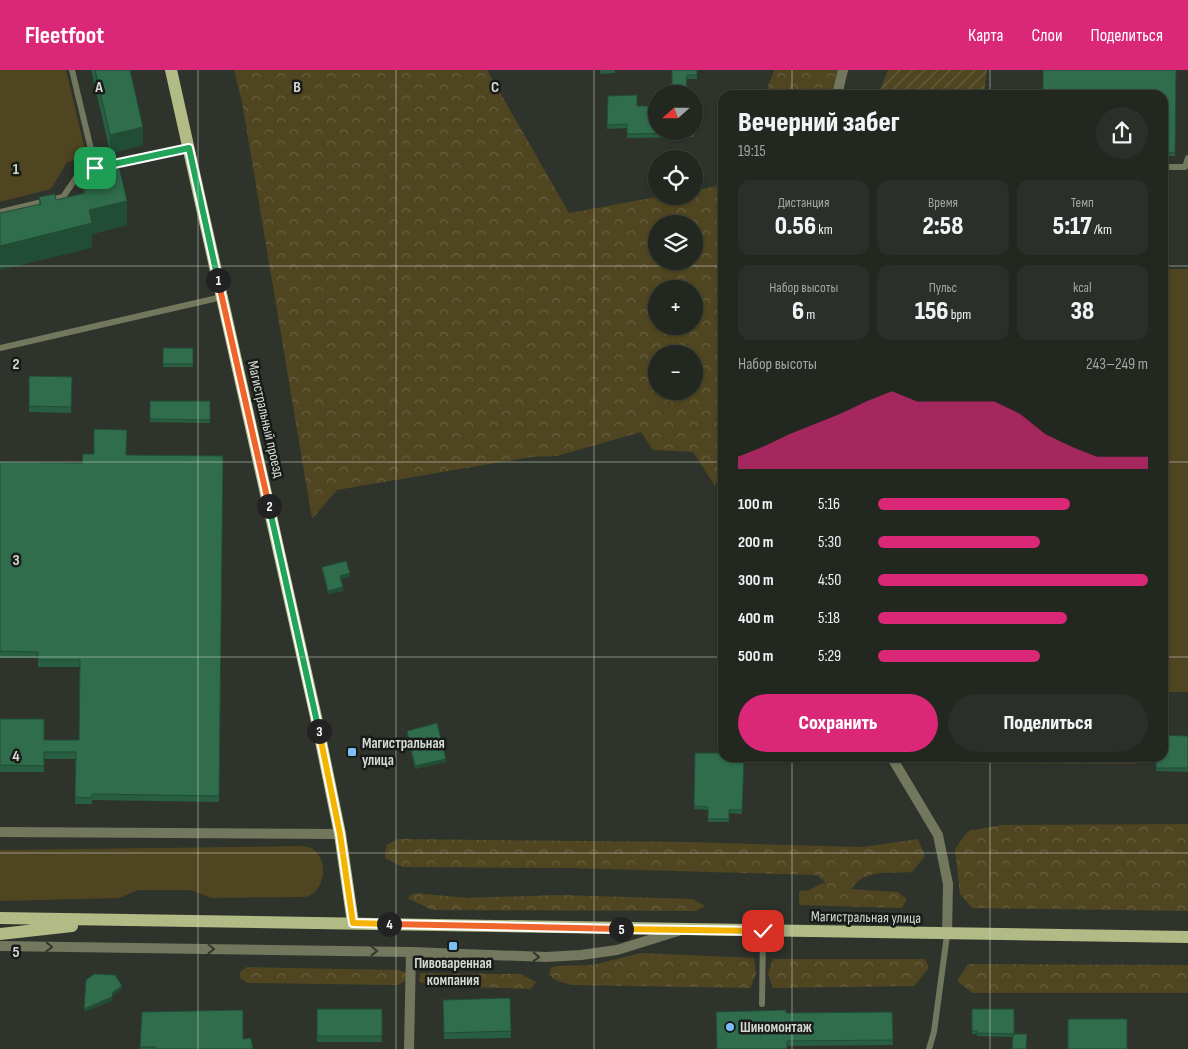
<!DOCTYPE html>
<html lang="ru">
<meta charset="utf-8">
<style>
body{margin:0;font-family:"Sofia Sans Condensed",sans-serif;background:#2a2f29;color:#f1f3f6;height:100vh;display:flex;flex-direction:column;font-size:19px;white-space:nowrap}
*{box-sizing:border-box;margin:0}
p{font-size:16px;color:#a2a5a5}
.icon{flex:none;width:28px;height:28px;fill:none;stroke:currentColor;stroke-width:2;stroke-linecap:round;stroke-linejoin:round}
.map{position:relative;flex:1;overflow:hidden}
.panel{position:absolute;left:718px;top:20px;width:450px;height:672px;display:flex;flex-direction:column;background:#222720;border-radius:15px;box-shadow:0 1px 4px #0004,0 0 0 1px #3f443e}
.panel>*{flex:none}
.needle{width:32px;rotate:249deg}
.controls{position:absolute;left:648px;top:15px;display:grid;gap:10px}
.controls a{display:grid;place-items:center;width:55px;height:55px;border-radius:50%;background:#222720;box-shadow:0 1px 4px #0004,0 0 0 1px #3f443e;font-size:25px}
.pin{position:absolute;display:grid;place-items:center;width:42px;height:42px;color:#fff;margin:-21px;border-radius:10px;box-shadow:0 2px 8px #0006}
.km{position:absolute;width:25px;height:25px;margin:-12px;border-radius:50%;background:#222;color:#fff;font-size:14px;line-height:25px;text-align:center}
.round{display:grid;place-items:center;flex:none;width:52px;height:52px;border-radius:26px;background:#2a2f29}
.headline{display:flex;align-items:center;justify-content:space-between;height:85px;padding:0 20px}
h1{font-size:28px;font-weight:800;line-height:38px}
.stats{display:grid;grid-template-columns:repeat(3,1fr);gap:8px;height:85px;padding:5px 20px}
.stats div{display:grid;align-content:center;border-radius:12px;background:#2a2f29;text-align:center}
.stats b{font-size:25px;font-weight:800}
.stats small{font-size:14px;font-weight:400}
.stats p{font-size:14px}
.chart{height:140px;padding:10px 20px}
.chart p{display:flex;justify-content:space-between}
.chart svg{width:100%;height:90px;margin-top:5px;fill:#db2777;opacity:.7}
.action{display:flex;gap:10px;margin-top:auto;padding:10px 20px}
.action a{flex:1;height:58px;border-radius:30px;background:#db2777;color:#fff;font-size:20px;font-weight:800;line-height:58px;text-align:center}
.action a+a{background:#2a2f29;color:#f1f3f6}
ul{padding:0 20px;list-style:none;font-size:16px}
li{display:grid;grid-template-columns:80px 60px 1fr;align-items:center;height:38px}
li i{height:12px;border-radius:6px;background:#db2777}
header{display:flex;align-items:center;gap:30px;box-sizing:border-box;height:70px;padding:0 25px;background:#db2777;color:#fff}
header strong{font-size:24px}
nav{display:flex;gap:28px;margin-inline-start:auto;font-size:18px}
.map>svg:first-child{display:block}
</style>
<header>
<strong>Fleetfoot</strong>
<nav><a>Карта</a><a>Слои</a><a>Поделиться</a></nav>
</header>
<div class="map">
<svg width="1188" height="979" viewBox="0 0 1188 979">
<defs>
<pattern id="forest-crowns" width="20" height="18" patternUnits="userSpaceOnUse" patternTransform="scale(1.25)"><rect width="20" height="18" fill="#4f4520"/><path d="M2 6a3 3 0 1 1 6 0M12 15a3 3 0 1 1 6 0" fill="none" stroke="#675f40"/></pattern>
<pattern id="garden-furrows" width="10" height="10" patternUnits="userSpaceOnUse" patternTransform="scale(1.25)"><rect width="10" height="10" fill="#4f4520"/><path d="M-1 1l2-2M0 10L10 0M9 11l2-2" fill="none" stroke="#675f40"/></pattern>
</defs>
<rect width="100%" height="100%" fill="#2e342b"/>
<path fill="#4f4520" d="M 0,0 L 66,0 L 87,88 L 67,92 L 51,119 L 0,132 Z
M 1163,199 L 1188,199 L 1188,622 L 1163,622 Z
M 304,776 C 330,780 329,820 305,827 L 212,828 L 190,820 L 138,820 L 119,828 L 0,831 L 0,780 Z"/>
<path fill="url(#forest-crowns)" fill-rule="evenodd" d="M 234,0 L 487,0 L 569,143 L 662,126 L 694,126 L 694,121 L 722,115 L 722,396 L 715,416 L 693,382 L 653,380 L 641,362 L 557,386 L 531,387 L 337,420 L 312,449 L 242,32 ZM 656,154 L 694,154 L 694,191 L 656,191 ZM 656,219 L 694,219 L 694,256 L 656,256 ZM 656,284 L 694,284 L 694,321 L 656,321 Z
M 774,0 L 840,0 L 834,25 L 765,25 Z
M 925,688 L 1143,688 L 1135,694 L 930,693 Z
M 1188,754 L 1188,841 L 972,838 L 960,824 L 955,779 L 968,761 L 1001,755 Z
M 398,769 L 686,772 L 863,777 L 918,769 L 925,786 L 912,802 C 890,804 865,798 851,819 L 898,822 L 907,829 L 902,838 L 799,835 L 799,821 L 809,820 L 825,812 L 817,805 L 569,798 L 402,797 L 385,788 L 386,775 Z
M 415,823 L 466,828 L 561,825 L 693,829 L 705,836 L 696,841 L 432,840 L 407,828 Z
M 641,883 L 754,888 L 756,904 L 750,918 L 572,915 L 557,911 L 549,905 L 551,898 L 556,896 L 593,895 Z
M 773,889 L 925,889 L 929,898 L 914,916 L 773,918 L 768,904 Z
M 968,894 L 1188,895 L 1188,923 L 972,923 L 957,911 Z
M 247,897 L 398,900 L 407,903 L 406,911 L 398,915 L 248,913 L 240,908 L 240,902 Z
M 420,903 L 521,904 L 536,912 L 531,919 L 435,916 L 419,912 Z"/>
<path fill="url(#garden-furrows)" d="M 888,0 L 987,0 L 984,25 L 878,25 Z"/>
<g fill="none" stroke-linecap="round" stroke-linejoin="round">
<path stroke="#72775e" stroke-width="6" d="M 72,0 L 94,92
M 110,95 L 189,78
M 1162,97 L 1185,97 L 1188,88
M 0,142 L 63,127 L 80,102 L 92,99
M 0,278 L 222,227
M 762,934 L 763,861
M 929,979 L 934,962 L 947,865"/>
<path stroke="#72775e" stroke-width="10" d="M 837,25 L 843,0
M 892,688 L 938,765 L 948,814 L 947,865
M 0,762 L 340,764
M 0,876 L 411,882 L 546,887 L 581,885 L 617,880 L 678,861
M 409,979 L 411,882"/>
<path stroke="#b2bb86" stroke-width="12" d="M 171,0 L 316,647 L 340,764 L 353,853
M 0,848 L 1188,867
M 0,864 L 72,856"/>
</g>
<path fill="#285e42" d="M 91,0 L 130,0 L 143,75 L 115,82 L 127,155 L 92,164 L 92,178 L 39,134 L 39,127 L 56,130 L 83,123 L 83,113 L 84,113 L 84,88 L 110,81 Z
M 600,0 L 615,0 L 615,3 L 600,4 Z
M 672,0 L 697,0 L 697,9 L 687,9 Z
M 1043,0 L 1176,0 L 1175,86 L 1162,86 L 1162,25 L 1072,25 L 1043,24 Z
M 608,26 L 637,36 L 694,61 L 694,67 L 627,68 L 627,58 L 607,59 Z
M 163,278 L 193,278 L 193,297 L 163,297 Z
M 29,306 L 72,307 L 71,343 L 29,342 Z
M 150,331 L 210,331 L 210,353 L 150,352 Z
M 126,385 L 223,386 L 219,732 L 92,730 L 92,734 L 75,734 L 76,689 L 44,689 L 44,702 L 0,702 L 0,649 L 44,670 L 79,670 L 80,597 L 38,597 L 38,588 L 0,588 L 0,392 L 82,393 Z
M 322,497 L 350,507 L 341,509 L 343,521 L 328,524 L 322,500 Z
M 407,661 L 446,692 L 415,699 L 407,664 Z
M 1188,666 L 1188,702 L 1156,701 L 1156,688 Z
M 695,683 L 744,688 L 742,744 L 729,743 L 729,752 L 708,752 L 708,740 L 694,739 Z
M 790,688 L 807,688 L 807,692 L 790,691 Z
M 510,928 L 511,968 L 444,969 L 443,930 Z
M 317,939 L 382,939 L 382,972 L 317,972 Z
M 972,939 L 1014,939 L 1013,967 L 977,966 L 977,964 L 972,964 Z
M 142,942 L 243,969 L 253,979 L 140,979 Z
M 892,942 L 893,975 L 787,976 L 786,943 Z"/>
<path fill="#214c36" d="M 143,57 L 143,75 L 110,83 L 110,65 Z
M 127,131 L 127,155 L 92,164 L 92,178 L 0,200 L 0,176 L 89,140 Z
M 350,503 L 350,507 L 340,509 L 340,506 Z
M 343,517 L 343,521 L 328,524 L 328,521 Z
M 446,689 L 446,692 L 415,699 L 415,696 Z
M 122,916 L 122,919 L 113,925 L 112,931 L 84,942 L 84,939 Z"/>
<path fill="#2f6d4d" stroke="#214c36" d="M 95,0 L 130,0 L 143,57 L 110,65 Z
M 672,0 L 697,0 L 697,5 L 687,5 L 686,24 L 672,24 Z
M 1043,0 L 1176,0 L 1175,83 L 1162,82 L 1162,25 L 1043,21 Z
M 637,25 L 637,36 L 656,36 L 656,61 L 694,61 L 694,63 L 627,64 L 627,54 L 607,55 L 608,26 Z
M 115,80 L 127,131 L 89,140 L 92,153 L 0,176 L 0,143 L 41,134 L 39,127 L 55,124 L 56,130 L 85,123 L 83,113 L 90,112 L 84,88 Z
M 163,278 L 193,278 L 193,294 L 163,294 Z
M 29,306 L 72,307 L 71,337 L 29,336 Z
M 150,331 L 210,331 L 210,350 L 150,349 Z
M 94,359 L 127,360 L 126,385 L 223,386 L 219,726 L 92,724 L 92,728 L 75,727 L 76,682 L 44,682 L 44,696 L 0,695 L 0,649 L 44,649 L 44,670 L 79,670 L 80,590 L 38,590 L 38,582 L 0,581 L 0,392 L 82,393 L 83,384 L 94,384 Z
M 346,491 L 350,503 L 340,506 L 343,517 L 328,521 L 322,497 Z
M 437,653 L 446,689 L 415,696 L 407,661 Z
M 1162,665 L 1188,666 L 1188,698 L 1156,698 L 1156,688 L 1162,688 Z
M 695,683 L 722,683 L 722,688 L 744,688 L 742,740 L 729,740 L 729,749 L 708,749 L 708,737 L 694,736 Z
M 94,904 L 115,905 L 122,916 L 113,922 L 112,927 L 84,939 L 86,910 Z
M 510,928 L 511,961 L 444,963 L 443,930 Z
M 317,939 L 382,939 L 382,966 L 317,966 Z
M 972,939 L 1014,939 L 1014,964 L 977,963 L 977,961 L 972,961 Z
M 243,940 L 243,969 L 251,968 L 253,979 L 156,979 L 156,977 L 140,977 L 142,942 Z
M 786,940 L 786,943 L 892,942 L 893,970 L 787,971 L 787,979 L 717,979 L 716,942 Z
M 1068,949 L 1127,949 L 1127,979 L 1068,979 Z
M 1013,964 L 1027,964 L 1026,979 L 1012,979 Z"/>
<defs><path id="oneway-chevron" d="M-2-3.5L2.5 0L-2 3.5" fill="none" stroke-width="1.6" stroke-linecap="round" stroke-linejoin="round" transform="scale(1.25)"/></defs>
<g stroke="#33372c">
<use href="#oneway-chevron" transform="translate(49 877) rotate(1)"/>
<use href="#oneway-chevron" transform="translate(211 879) rotate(1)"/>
<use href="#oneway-chevron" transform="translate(374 881) rotate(1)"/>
<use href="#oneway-chevron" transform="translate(536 887) rotate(2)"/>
</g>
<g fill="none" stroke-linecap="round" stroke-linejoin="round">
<g stroke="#fff" stroke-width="10">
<path id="split-1" d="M 95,98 L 189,78 L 218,210"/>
</g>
<g stroke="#fff" stroke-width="10">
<path id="split-2" d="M 218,210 L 269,436"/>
</g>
<g stroke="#fff" stroke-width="10">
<path id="split-3" d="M 269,436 L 319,661"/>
</g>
<g stroke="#fff" stroke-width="10">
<path id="split-4" d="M 319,661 L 340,764 L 353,853 L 389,854"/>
</g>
<g stroke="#fff" stroke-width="10">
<path id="split-5" d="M 389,854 L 621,859"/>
</g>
<g stroke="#fff" stroke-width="10">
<path id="split-6" d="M 621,859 L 763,861"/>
</g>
<use href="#split-1" stroke="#22a559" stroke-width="6"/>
<use href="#split-2" stroke="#f0652b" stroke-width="6"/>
<use href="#split-3" stroke="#22a559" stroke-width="6"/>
<use href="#split-4" stroke="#f5b400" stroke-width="6"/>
<use href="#split-5" stroke="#f0652b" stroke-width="6"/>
<use href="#split-6" stroke="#f5b400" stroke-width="6"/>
</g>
<path fill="none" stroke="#d4d8d3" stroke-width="1" stroke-opacity="0.55" d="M 198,0 L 198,979M 396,0 L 396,979M 594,0 L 594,979M 792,0 L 792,25M 990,0 L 990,25M 0,196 L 722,196M 1162,196 L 1188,196M 0,392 L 722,392M 1162,392 L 1188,392M 0,587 L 722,587M 1162,587 L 1188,587M 792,688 L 792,979M 990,688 L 990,979M 0,783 L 1188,783"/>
<g fill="#79bff8" stroke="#181b17" stroke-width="2">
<rect x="347" y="677" width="10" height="10" rx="2.5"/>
<rect x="448" y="871" width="10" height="10" rx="2.5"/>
<circle cx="730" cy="957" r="5"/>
</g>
<g text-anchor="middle" stroke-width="5" stroke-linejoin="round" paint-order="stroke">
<g font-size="15" fill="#d4d8d3" stroke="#181b17">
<text transform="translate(266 349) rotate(77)" y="5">Магистральный проезд</text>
<text transform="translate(866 847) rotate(1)" y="5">Магистральная улица</text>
</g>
<g font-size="15" font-weight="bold" fill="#d4d8d3" stroke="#181b17" text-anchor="start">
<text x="362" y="678">Магистральная<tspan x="362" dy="17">улица</tspan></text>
<text x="453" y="898" text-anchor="middle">Пивоваренная<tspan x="453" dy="17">компания</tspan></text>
<text x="740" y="962">Шиномонтаж</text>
</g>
</g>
<g font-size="16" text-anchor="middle" font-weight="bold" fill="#d4d8d3" stroke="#181b17" stroke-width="5" stroke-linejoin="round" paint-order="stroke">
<text x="99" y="22">A</text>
<text x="297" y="22">B</text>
<text x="495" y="22">C</text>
<text x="16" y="104">1</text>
<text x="16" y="299">2</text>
<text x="16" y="495">3</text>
<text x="16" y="691">4</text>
<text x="16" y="887">5</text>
</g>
</svg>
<div class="controls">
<a><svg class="needle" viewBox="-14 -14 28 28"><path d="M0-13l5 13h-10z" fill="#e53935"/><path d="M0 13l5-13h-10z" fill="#a2a5a5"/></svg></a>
<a><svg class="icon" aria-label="locate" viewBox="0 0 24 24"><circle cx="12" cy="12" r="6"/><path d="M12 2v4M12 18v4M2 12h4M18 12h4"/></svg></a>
<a><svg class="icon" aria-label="layers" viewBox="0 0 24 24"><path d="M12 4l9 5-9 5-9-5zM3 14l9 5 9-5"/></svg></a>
<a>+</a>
<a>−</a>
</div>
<div class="pin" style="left:95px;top:98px;background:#1e9e55"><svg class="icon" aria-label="arrive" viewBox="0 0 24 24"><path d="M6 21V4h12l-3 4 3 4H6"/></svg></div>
<div class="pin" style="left:763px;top:861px;background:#d93025"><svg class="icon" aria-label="check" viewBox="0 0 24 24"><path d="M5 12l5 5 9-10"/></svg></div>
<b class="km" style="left:218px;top:210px">1</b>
<b class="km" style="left:269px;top:436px">2</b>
<b class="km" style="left:319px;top:661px">3</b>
<b class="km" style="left:389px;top:854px">4</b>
<b class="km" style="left:621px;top:859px">5</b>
<section class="panel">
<div class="headline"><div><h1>Вечерний забег</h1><p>19:15</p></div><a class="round"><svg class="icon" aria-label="share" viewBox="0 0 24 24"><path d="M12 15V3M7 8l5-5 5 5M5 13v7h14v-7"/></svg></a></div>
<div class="stats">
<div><p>Дистанция</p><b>0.56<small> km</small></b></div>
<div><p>Время</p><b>2:58</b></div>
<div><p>Темп</p><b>5:17<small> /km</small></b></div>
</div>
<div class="stats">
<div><p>Набор высоты</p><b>6<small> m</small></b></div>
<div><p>Пульс</p><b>156<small> bpm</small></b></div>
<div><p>kcal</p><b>38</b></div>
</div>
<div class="chart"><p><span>Набор высоты</span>243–249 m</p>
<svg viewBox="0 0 160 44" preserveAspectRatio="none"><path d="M0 44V38L10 33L20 27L30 22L40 17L50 11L60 6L70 11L80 11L90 11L100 11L110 17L120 27L130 33L140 38L150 38L160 38V44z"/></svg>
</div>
<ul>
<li><b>100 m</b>5:16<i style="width:71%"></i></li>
<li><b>200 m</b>5:30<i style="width:60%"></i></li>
<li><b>300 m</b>4:50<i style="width:100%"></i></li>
<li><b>400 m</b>5:18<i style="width:70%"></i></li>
<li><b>500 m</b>5:29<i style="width:60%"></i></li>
</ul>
<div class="action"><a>Сохранить</a><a>Поделиться</a></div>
</section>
</div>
